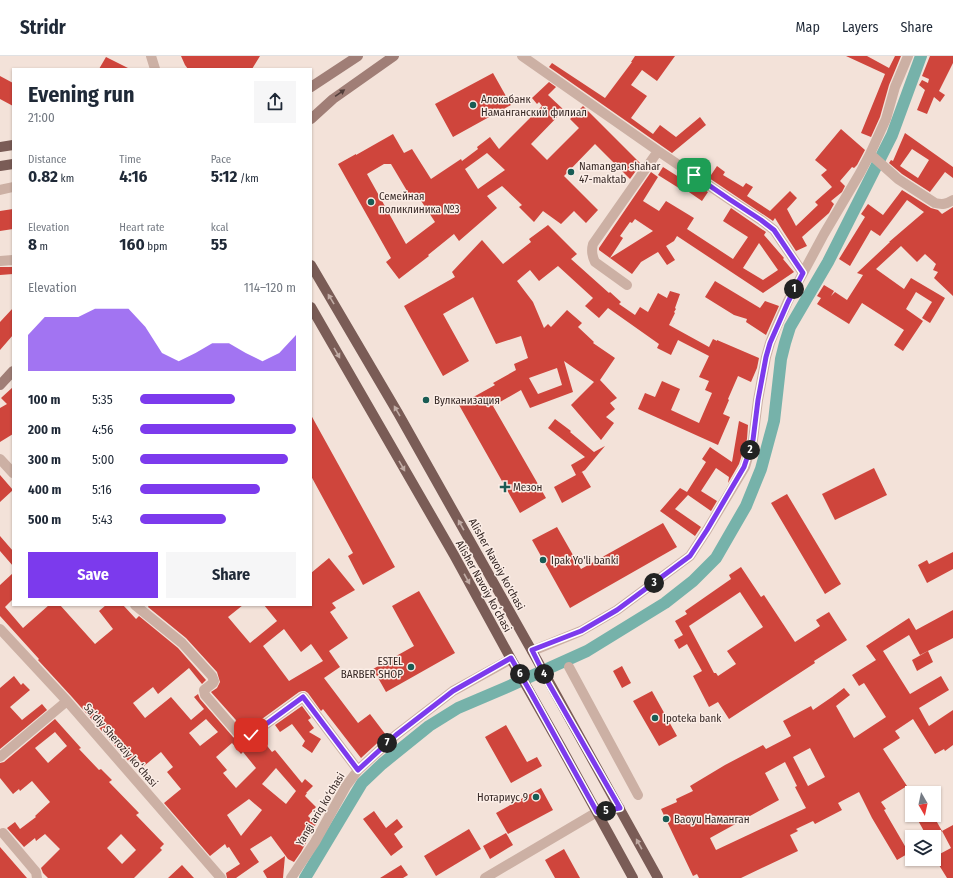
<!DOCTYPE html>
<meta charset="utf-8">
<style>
body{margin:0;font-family:"Fira Sans Condensed",sans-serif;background:#f6f6f7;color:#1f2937;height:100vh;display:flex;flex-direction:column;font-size:15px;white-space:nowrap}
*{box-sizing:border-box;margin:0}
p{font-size:13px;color:#747a83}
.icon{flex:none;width:22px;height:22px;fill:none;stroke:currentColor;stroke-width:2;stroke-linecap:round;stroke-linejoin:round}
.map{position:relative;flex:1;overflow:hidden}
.side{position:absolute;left:12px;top:12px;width:300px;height:538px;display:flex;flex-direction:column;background:#fff;border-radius:0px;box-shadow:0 1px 3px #0004}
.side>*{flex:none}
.needle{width:26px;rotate:171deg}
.fabs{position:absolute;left:905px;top:730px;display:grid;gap:8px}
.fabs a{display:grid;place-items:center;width:36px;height:36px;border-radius:0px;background:#fff;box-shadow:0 1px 3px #0004;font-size:20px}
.pin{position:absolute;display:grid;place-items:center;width:34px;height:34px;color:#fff;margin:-17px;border-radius:8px;box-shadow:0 2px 6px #0006}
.km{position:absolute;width:20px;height:20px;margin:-10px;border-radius:50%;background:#222;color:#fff;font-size:11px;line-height:20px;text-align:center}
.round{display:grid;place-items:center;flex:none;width:42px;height:42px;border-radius:0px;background:#f6f6f7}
.headline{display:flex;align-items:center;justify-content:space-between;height:68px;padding:0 16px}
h1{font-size:22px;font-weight:700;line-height:30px}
.figures{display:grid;grid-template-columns:repeat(3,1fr);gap:6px;height:68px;padding:4px 16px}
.figures div{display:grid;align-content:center}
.figures b{font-size:17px;font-weight:700}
.figures small{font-size:11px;font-weight:400}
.figures p{font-size:11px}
.chart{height:112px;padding:8px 16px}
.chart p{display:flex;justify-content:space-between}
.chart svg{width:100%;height:72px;margin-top:4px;fill:#7c3aed;opacity:.7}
.action{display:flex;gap:8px;margin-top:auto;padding:8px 16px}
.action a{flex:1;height:46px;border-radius:0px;background:#7c3aed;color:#fff;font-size:16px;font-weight:700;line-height:46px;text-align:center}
.action a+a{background:#f6f6f7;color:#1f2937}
ul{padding:0 16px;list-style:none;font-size:13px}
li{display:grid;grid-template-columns:64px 48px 1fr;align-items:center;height:30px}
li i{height:10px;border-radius:5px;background:#7c3aed}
header{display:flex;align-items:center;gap:24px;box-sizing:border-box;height:56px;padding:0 20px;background:#fff;border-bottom:1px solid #e0e1e3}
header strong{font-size:19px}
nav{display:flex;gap:22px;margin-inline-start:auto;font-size:14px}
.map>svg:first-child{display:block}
</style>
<header>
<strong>Stridr</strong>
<nav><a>Map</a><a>Layers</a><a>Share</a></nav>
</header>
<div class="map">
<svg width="953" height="822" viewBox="0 0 953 822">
<rect width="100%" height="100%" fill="#f3e2d9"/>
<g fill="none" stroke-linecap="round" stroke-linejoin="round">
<path stroke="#76b2aa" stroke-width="12" d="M 305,822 L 362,727 L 382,708 L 429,670 L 458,652 L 505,632 L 587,595 L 665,547 L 693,525 L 716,502 L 746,450 L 761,413 L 774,365 L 781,303 L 785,287 L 790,271 L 828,206 L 892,79 L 921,0"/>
</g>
<path fill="#cf453c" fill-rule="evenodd" d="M 181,0 L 260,0 L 252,13 L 188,13 L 185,9 Z
M 635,0 L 675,0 L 657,25 L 642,14 L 631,29 L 647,40 L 631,62 L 653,78 L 660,69 L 676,81 L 700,61 L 706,69 L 672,97 L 549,11 L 552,7 L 605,42 L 632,6 L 631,6 Z
M 846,0 L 867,0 L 889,12 L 895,0 L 901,0 L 889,29 L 880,61 L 871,81 L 861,77 L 885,18 Z
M 930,0 L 953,0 L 953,7 L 939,35 L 945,39 L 940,46 L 934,41 L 927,58 L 917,54 L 925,34 L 919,29 L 922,24 L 928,27 L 929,23 L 922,20 Z
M 106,1 L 130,13 L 99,13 Z
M 493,17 L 511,49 L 453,81 L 435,48 Z
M 0,20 L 13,27 L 13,50 L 0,43 Z
M 549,26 L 556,31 L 548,39 L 564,54 L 531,88 L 547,104 L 579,72 L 570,63 L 583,50 L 641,108 L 630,123 L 595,88 L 564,120 L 598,154 L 586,167 L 574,155 L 561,168 L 543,155 L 534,166 L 519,151 L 522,149 L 502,130 L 487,140 L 497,152 L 459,185 L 454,178 L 428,199 L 429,200 L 399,223 L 386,206 L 391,202 L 338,108 L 356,98 L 356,99 L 393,78 L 404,97 L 412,93 L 431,123 L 461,103 L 462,105 L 478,93 L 477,91 L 490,81 L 499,93 L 542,50 L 539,46 L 537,48 L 532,42 ZM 487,97 L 505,114 L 478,133 L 465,113 ZM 384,108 L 391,108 L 410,140 L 416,137 L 435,166 L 406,188 L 367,118 Z
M 841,73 L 865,94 L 857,109 L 854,112 L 852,111 L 840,125 L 845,130 L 842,136 L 831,145 L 834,148 L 829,157 L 802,181 L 807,190 L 796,195 L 783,175 L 775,162 L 773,165 L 709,122 L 717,110 L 725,116 L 723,119 L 743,131 L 746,127 L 753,131 L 747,140 L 770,155 L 790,135 L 797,142 L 787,153 L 796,170 L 818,149 L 815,146 L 832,131 L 821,119 L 827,114 L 815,104 Z
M 905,77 L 953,111 L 953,122 L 945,116 L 930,136 L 902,118 L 889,107 L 891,104 L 893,105 ZM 912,93 L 929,104 L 918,122 L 900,110 Z
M 663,111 L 682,123 L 683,120 L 708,136 L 702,145 L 683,132 L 682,134 L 658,119 Z
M 651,116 L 658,121 L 643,145 L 659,155 L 666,145 L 694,162 L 687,173 L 733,203 L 748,181 L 723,165 L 731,152 L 766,176 L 764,179 L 784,202 L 783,203 L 794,216 L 763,237 L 677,180 L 674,185 L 666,190 L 675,204 L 667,209 L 658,196 L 641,206 L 632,218 L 610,202 L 653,175 L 635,163 L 632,167 L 630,166 L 620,180 L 623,182 L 610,202 L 599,194 L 599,192 ZM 759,187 L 778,214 L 763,224 L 743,212 Z
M 902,134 L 931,152 L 938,154 L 942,158 L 953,151 L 953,240 L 934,222 L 938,216 L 933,214 L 936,208 L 925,198 L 917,206 L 901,190 L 876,213 L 904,233 L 911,222 L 945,242 L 930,267 L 922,262 L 932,246 L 916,236 L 906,253 L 923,265 L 903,295 L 894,289 L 904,274 L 862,247 L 849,268 L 817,248 L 821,242 L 817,240 L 824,229 L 834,235 L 831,240 L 835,236 L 847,244 L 863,219 L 857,217 L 890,186 L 889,186 L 924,156 L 907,144 L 880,180 L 871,174 L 850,210 L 839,203 L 865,161 L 861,158 L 868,148 L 883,159 Z
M 13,153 L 13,173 L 0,175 L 0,155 Z
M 548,169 L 577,198 L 571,203 L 609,237 L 610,236 L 621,246 L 619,248 L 635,259 L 640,251 L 648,256 L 658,237 L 667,242 L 670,235 L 680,238 L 675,252 L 676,253 L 674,256 L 675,257 L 669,269 L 709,291 L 713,283 L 717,285 L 717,284 L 759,302 L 757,312 L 751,326 L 738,320 L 728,343 L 729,344 L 723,358 L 730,361 L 718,389 L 638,353 L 645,337 L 655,341 L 662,325 L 680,333 L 671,354 L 699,367 L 712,337 L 705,334 L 709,325 L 699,321 L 709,300 L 678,284 L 671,299 L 657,292 L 659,288 L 608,252 L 599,262 L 585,250 L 593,242 L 558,210 L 539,225 L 530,214 L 517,225 L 533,246 L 544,272 L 548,268 L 551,271 L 567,254 L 582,267 L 578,271 L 594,286 L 593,287 L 615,302 L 600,324 L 617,342 L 610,347 L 615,353 L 606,361 L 614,367 L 601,384 L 571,349 L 594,326 L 564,305 L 573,336 L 530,352 L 521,334 L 493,350 L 546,442 L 520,457 L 459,349 L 495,329 L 493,327 L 516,314 L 514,308 L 528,302 L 521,280 L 496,288 L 473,241 L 443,258 L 469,305 L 443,320 L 404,250 L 455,221 L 452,216 L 482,184 L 503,208 L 531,186 L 529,183 ZM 557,312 L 562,329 L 538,338 L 529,322 Z
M 0,211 L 13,211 L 13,218 L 0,219 Z
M 715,225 L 760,252 L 765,245 L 779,250 L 766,279 L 746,266 L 747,263 L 734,259 L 705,241 Z
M 13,252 L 13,279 L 0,294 L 0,266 Z
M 13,331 L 13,378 L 0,386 L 0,352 L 7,348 L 1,342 Z
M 311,359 L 395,511 L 363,529 L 348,500 L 353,497 L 311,420 Z
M 555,363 L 571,375 L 570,376 L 594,396 L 605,390 L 585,414 L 580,417 L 582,416 L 591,431 L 562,447 L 554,431 L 576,419 L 571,409 L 585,401 L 548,372 Z
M 739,365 L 748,369 L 747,383 L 739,408 L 728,427 L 729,421 L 716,412 L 701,435 L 717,445 L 711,455 L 688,439 L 675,453 L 701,471 L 695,480 L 660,455 L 680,432 L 687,436 L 706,406 L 702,403 L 710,391 L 732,406 Z
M 874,412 L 887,439 L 835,464 L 822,438 Z
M 0,419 L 13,434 L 0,446 Z
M 787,438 L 841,528 L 825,538 L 771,447 Z
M 663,467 L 677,491 L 570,552 L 532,484 L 557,471 L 581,513 Z
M 0,480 L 13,495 L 13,510 L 0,495 Z
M 953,496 L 953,513 L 927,527 L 918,509 L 927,504 L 929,508 Z
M 329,502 L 355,534 L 332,547 L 336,552 L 330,556 L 348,582 L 329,595 L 340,611 L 324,622 L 358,667 L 370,658 L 386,679 L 361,702 L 323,653 L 321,655 L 308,637 L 305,635 L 302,635 L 299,636 L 248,673 L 245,673 L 243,672 L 211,636 L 217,632 L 220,626 L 217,616 L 186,582 L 148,551 L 149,549 L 243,549 L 228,561 L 250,587 L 277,565 L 264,549 L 311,549 L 311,517 ZM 284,573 L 301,596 L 311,588 L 323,605 L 289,625 L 263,590 Z
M 741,511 L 761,541 L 764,539 L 795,586 L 820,570 L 816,564 L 829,556 L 847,584 L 814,605 L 815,607 L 729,663 L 718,646 L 709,651 L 693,620 L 702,615 L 687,588 L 679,593 L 674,584 L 683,579 L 675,565 L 687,558 L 685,555 L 731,523 L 729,519 ZM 740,536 L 763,571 L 727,595 L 736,608 L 718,620 L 716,617 L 714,617 L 689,570 Z
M 13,517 L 13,543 L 5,551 L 23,572 L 49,549 L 60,549 L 95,588 L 113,573 L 99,555 L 106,549 L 123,549 L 136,563 L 139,560 L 178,592 L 206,624 L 202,628 L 189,612 L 158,638 L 153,631 L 133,647 L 145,662 L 171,641 L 191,664 L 204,653 L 194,641 L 198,638 L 200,643 L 233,681 L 239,685 L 245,686 L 253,685 L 260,681 L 272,696 L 275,694 L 302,727 L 305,723 L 313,730 L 306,737 L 307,737 L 305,740 L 316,751 L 308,760 L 316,768 L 301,796 L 294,806 L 288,803 L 271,780 L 250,793 L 259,806 L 236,822 L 227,822 L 226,817 L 240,808 L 229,791 L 227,792 L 225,788 L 210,800 L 164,747 L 181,733 L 167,716 L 173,711 L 161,696 L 144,710 L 137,701 L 130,707 L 72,641 L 38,604 L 39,603 L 0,560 L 0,529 ZM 206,663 L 218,676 L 200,690 L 189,677 ZM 232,687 L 241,698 L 243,696 L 256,712 L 236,732 L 223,717 L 227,714 L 216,701 ZM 276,712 L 296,735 L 286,748 L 262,728 ZM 249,743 L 262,754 L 241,780 L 227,759 Z
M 419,535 L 455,597 L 386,636 L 373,613 L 414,590 L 392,550 Z
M 953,554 L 953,582 L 920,599 L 909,579 L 883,595 L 910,638 L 941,620 L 949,634 L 919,652 L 929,670 L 953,654 L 953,689 L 945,695 L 944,693 L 935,698 L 913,663 L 895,675 L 900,682 L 883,693 L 907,730 L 881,746 L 886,753 L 884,754 L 909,797 L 897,804 L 872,762 L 859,736 L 838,747 L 842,754 L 815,768 L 813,765 L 796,773 L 798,775 L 790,779 L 798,795 L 741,822 L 699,822 L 697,818 L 693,820 L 661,753 L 677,746 L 676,743 L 693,735 L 690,730 L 725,709 L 763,689 L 766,693 L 791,680 L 783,665 L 811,650 L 813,654 L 832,641 L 844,632 L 850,639 L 836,650 L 854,682 L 886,661 L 864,627 L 859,630 L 852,619 L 876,604 L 866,590 L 909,562 L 916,574 ZM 810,692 L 825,721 L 808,730 L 793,701 ZM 785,706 L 797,730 L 795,731 L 806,752 L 716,794 L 710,782 L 779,744 L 765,717 Z
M 928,595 L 933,606 L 917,615 L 912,604 Z
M 622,610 L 631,627 L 622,632 L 613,615 Z
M 14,620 L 21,629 L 23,627 L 30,634 L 10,651 L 22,664 L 42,648 L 47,654 L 0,693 L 0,632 Z
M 652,635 L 677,680 L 659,690 L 633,645 Z
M 302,650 L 311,662 L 308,664 L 314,672 L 309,676 L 321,683 L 312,697 L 302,690 L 305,685 L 292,668 L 280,676 L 275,669 Z
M 55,663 L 81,692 L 79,693 L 99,714 L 101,713 L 112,724 L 109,726 L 139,757 L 136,759 L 164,788 L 160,792 L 162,794 L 134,822 L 48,822 L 43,817 L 41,812 L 60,793 L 45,778 L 36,785 L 35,782 L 24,791 L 7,772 L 15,766 L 20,773 L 36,761 L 35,760 L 50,746 L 32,725 L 20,735 L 19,733 L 13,738 L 0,722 L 0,707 L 4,706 ZM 55,676 L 67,690 L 48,707 L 35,692 ZM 121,778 L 136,794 L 122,808 L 107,792 Z
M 506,669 L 527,706 L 537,701 L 542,710 L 511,727 L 485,681 Z
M 541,732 L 553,754 L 508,778 L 496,757 Z
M 374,755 L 386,772 L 397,763 L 403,771 L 394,778 L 403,791 L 391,800 L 363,763 Z
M 915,759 L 933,759 L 942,775 L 931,781 L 928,776 L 925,777 Z
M 953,769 L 953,822 L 947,822 L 934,801 L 951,792 L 942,775 Z
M 469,773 L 481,793 L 436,820 L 424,800 Z
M 506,777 L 513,789 L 490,803 L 483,790 Z
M 0,791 L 27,822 L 0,822 Z
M 564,793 L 580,822 L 555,822 L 545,804 Z
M 285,800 L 283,822 L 267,822 L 263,815 Z
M 182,809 L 194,822 L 168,822 Z
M 401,809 L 408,819 L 403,822 L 380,822 Z"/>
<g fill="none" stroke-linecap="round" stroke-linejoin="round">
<path stroke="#ccb0a4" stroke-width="10" d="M 151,0 L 155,13
M 522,0 L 658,95 L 729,143 L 761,164 L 774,174 L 803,217
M 870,98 L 898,123 L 935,147 C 943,149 946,148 953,144
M 0,134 L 13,131
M 0,205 L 13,204
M 627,229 L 595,206 C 592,200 591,195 593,188 L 658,95
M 0,403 L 13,417
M 135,549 L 182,587 L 212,620 L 214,625 L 213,627 L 204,634 L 205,639 L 237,676 C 242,680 245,681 251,679 L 303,641 L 358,714
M 0,573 L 67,645 L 221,822
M 532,595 L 581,575 L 617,554 L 690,500 L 707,474 L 745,411 L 753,384 L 758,344 L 766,301 L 770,287 L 776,272 L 788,245 L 824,178 L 860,117 L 870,98 L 886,63 L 895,31 L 908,0
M 569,611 L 638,739
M 0,701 L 67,645
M 3,777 L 36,816 L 37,822
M 291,822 L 315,786 L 346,730 L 358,714 L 396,679 L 453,635 L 511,603
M 485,822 L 597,756 L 620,752"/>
<path stroke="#a07e76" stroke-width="10" d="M 311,31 L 358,0
M 311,63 L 333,43 L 394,0
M 0,329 L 13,315"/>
<path stroke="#7a5c56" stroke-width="10" d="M 0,91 L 13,89
M 0,110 L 13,108
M 311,209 L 398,357 L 532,595 L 658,822
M 311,251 L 454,499 L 511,603 L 561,691 L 633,822"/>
</g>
<defs><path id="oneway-solid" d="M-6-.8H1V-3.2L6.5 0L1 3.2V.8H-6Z"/></defs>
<use fill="#513e3a" href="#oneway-solid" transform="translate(340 37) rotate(-35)"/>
<g fill="#c1aca5">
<use href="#oneway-solid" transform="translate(331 243) rotate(-121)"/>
<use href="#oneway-solid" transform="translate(337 297) rotate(60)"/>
<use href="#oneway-solid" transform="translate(397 355) rotate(-120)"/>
<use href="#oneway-solid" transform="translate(402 410) rotate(60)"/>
<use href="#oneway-solid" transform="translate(461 469) rotate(-119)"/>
<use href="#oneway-solid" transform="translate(467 523) rotate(61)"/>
<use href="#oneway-solid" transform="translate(639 788) rotate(-119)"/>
</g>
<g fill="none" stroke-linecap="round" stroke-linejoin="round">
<g stroke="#fff" stroke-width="8">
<path id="route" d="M 251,679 L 303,641 L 358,714 L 396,679 L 453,635 L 511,602 L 531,637 L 597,756 L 620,752 L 549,628 L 532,594 L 581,575 L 617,554 L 690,500 L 707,474 L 744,411 L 753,384 L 758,344 L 766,301 L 770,287 L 788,246 L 803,217 L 774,174 L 761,164 L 729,143 L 694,119"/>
</g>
<use href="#route" stroke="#7c3aed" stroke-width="5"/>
</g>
<g fill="#195c54" stroke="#fbede6" stroke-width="1.5">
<circle cx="473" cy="49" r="4"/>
<circle cx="571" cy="116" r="4"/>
<circle cx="371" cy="146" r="4"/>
<circle cx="426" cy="344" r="4"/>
<path d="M503 425h4v4h4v4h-4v4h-4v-4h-4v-4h4z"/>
<circle cx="543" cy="504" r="4"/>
<circle cx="411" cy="611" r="4"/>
<circle cx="655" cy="662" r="4"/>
<circle cx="536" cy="741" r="4"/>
<circle cx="666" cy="763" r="4"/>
</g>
<g text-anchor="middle" stroke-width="3" stroke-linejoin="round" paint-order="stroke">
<g font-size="11" fill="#372926" stroke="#fbede6" text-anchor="start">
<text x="481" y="47">Алокабанк<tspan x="481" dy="13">Наманганский филиал</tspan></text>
<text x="579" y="114">Namangan shahar<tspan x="579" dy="13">47-maktab</tspan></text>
<text x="379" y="144">Семейная<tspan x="379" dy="13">поликлиника №3</tspan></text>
<text x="434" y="348">Вулканизация</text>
<text x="513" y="435">Мезон</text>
<text x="551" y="508">Ipak Yo'li banki</text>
<text x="403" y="609" text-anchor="end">ESTEL<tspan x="403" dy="13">BARBER SHOP</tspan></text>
<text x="663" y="666">Ipoteka bank</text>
<text x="528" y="745" text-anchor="end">Нотариус 9</text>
<text x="674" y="767">Baoyu Наманган</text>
</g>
<g font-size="11" fill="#372926" stroke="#fbede6">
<text transform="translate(497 508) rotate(61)" y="4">Alisher Navoiy ko'chasi</text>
<text transform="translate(484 530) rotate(61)" y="4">Alisher Navoiy koʻchasi</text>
<text transform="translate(121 689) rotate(49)" y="4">Saʼdiy Sheroziy koʻchasi</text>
<text transform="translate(320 753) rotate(-59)" y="4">Yangi ariq ko‘chasi</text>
</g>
</g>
</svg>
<div class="fabs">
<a><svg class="needle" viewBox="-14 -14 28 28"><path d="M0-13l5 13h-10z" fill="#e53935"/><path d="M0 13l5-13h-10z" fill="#747a83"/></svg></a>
<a><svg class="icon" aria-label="layers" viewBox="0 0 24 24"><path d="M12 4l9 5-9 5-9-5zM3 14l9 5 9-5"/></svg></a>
</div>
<div class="pin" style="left:694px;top:119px;background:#1e9e55"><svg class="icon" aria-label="arrive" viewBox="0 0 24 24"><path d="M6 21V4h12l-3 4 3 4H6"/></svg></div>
<div class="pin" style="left:251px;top:679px;background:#d93025"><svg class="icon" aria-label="check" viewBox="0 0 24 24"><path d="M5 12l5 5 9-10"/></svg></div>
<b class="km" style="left:794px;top:233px">1</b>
<b class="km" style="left:750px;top:394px">2</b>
<b class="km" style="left:654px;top:527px">3</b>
<b class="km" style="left:544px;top:618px">4</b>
<b class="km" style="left:606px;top:755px">5</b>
<b class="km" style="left:520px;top:618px">6</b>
<b class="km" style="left:387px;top:687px">7</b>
<section class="side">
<div class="headline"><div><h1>Evening run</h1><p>21:00</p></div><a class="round"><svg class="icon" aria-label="share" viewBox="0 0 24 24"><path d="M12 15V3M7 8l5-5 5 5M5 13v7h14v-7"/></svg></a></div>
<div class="figures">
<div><p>Distance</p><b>0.82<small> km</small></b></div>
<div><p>Time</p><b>4:16</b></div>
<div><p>Pace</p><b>5:12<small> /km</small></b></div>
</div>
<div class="figures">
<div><p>Elevation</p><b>8<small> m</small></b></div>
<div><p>Heart rate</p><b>160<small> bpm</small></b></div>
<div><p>kcal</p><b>55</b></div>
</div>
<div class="chart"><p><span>Elevation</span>114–120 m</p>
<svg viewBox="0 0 160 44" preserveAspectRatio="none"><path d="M0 44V22L10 11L20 11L30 11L40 6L50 6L60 6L70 17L80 33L90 38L100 33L110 27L120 27L130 33L140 38L150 33L160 22V44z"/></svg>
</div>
<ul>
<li><b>100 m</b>5:35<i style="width:61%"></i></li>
<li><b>200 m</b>4:56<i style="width:100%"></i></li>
<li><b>300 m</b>5:00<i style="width:95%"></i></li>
<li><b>400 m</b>5:16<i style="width:77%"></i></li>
<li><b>500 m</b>5:43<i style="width:55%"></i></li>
</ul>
<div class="action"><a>Save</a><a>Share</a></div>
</section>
</div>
